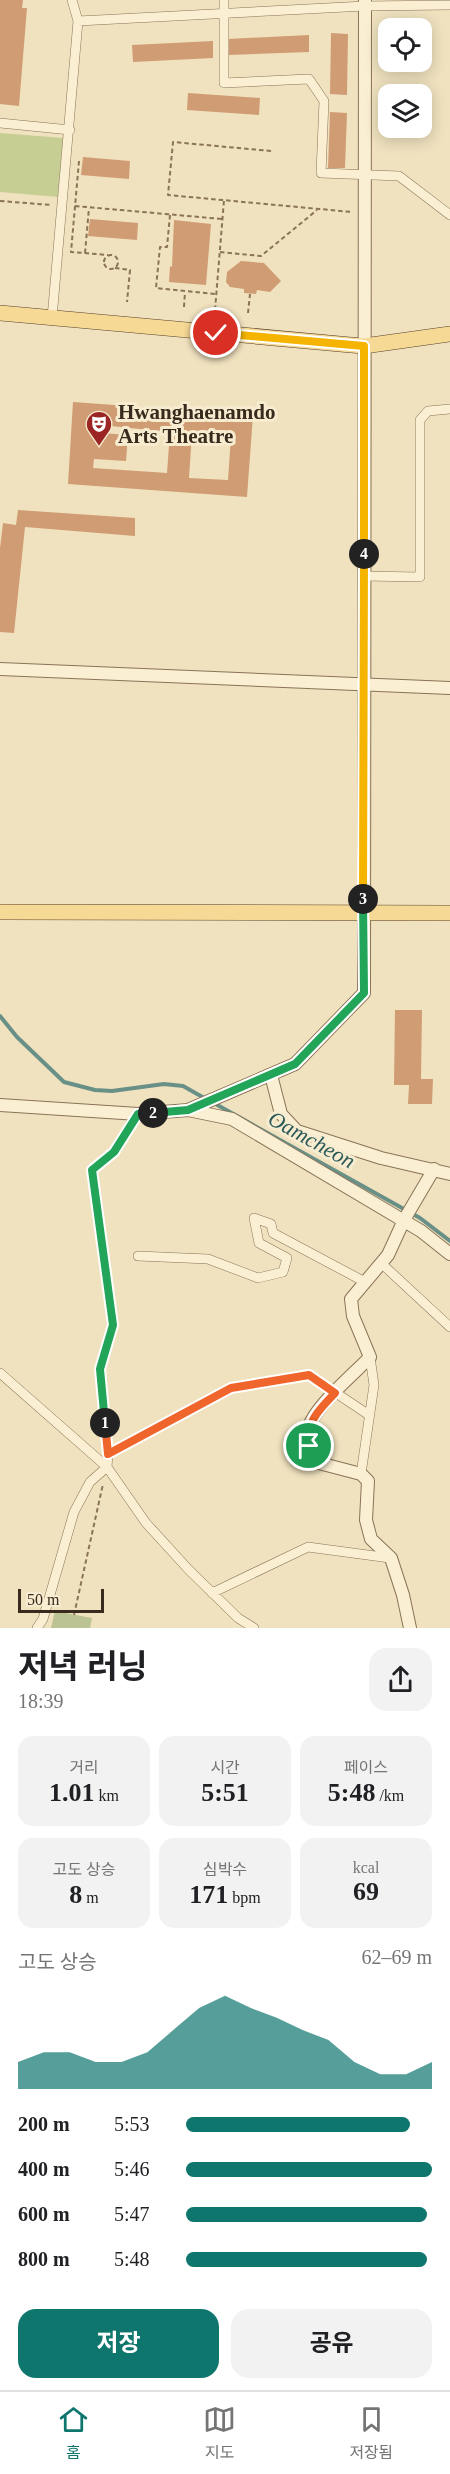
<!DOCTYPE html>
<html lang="ko">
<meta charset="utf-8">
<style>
body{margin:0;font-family:"Times New Roman","Noto Sans KR",serif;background:#f2f2f2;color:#202124;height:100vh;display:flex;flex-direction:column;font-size:22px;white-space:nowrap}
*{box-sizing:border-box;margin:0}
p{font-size:20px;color:#757577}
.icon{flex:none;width:33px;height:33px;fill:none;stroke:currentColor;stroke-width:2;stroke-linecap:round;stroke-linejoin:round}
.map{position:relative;height:1628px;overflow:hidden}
.sheet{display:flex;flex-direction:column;background:#fff;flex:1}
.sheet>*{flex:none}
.buttons{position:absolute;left:378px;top:18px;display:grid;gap:12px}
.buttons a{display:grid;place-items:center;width:54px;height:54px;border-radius:12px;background:#fff;box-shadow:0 3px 15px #0003;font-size:30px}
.scale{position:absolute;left:18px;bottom:15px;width:86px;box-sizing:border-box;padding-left:6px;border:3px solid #382a1c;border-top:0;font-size:16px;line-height:21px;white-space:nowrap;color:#382a1c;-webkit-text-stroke:4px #f7eccf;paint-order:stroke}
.pin{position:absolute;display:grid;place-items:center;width:51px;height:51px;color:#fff;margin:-26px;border:3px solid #fff;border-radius:50%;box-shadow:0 2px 6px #0007}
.km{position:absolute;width:30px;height:30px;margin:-15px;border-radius:50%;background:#222;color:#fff;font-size:16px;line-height:30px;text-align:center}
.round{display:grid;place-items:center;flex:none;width:63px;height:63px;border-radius:18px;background:#f2f2f2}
.head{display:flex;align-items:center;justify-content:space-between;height:102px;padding:0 18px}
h1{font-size:33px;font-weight:700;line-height:45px}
.figures{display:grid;grid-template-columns:repeat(3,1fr);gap:9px;height:102px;padding:6px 18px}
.figures div{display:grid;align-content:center;border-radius:15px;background:#f2f2f2;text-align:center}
.figures b{font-size:26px;font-weight:700}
.figures small{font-size:16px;font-weight:400}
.figures p{font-size:16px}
.chart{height:168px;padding:12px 18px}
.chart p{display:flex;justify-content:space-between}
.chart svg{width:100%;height:108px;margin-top:6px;fill:#0f766e;opacity:.7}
.action{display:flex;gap:12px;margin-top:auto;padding:12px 18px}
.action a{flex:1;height:69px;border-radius:18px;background:#0f766e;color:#fff;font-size:24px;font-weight:700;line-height:69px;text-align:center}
.action a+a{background:#f2f2f2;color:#202124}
ul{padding:0 18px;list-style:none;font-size:20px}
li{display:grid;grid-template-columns:96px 72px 1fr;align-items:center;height:45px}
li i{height:15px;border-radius:8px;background:#0f766e}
.menu{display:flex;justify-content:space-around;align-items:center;height:84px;border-top:2px solid #e0e0e0;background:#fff;font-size:16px;color:#757577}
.menu a{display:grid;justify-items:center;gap:3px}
.menu .active{color:#0f766e}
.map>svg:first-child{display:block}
</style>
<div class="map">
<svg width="450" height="1628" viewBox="0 0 450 1628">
<rect width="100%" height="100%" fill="#f0e2bf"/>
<path fill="#c6ce93" d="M 0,133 L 63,138 L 58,197 L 0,192 Z"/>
<path fill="#bcc393" d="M 55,1611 L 92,1618 L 90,1628 L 51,1628 Z"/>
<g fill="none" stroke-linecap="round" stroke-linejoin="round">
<path stroke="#699087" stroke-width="4" d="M 0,1016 L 17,1037 L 64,1082 L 95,1090 L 112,1091 L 164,1084 L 183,1086 L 206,1099
M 212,1102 L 420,1218 L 450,1241"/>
</g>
<path fill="#d09c73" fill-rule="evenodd" d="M 0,0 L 23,0 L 22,8 L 27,8 L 19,106 L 0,104 Z
M 331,33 L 348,34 L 347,95 L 330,94 Z
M 309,35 L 309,52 L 229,55 L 228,39 Z
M 213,41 L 213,58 L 133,62 L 132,45 Z
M 188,93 L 260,98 L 259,115 L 187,110 Z
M 330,112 L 347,113 L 345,168 L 328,168 Z
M 83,157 L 130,161 L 129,179 L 81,175 Z
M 90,219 L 138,223 L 137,240 L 88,236 Z
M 174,220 L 211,224 L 206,285 L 169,282 L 170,266 L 172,267 Z
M 241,261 L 264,263 L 281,281 L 270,292 L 257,290 L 256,294 L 244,293 L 244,289 L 230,287 L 226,282 L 227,272 Z
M 73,402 L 253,415 L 247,497 L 68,484 ZM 101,425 L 170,432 L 167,473 L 93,468 L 94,459 L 126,461 L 128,435 L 101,433 ZM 192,433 L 231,436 L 228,480 L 189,478 Z
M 18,510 L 135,518 L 135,536 L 25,527 L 14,633 L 0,632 L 0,548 L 3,523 L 16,525 Z
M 395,1010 L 422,1010 L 421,1079 L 433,1079 L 432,1104 L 408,1104 L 409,1085 L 394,1085 Z"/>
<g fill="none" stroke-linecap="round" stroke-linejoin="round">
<g stroke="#8a7357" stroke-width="10">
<path id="minor" d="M 224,0 L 224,83 L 309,79 L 324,101 L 321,173 L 399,176 L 450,215
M 78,21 L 365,6 L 450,5
M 0,123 L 70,130
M 52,318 L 78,21 L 72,0
M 364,576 L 420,577 L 420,420 L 428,411 L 450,409
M 138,1256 L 208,1259 L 258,1278 L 283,1272 L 287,1258 L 259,1243 L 254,1218 L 271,1224 L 273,1233 L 365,1282
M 381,1263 L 450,1327
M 0,1373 L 107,1467 L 146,1523 L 188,1569 L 238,1618 L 254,1628
M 108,1454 L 100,1369 L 113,1325 L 92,1170 L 114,1152 L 138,1114
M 361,1474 L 374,1385 L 370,1357
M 212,1593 L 308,1547 L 390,1558
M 37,1628 L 43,1619 L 74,1512 L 90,1482 L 107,1467 L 108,1454 L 231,1388 L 309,1375 L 369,1415"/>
</g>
<g stroke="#8a7357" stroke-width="14">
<path id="tertiary" d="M 0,669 L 450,688
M 271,1075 L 281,1114 L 297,1131 L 381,1158 L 450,1174
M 0,1105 L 138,1114 L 188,1110 L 295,1064 L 364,993 L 365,0
M 188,1110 L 232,1119 L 421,1231 L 450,1254
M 410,1628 L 403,1595 L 391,1558 L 371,1539 L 366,1520 L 368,1481 L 361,1474 L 315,1462 C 311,1452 307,1442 308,1431 C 310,1410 355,1373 370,1357 L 353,1316 L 351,1299 L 388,1255 L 404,1220 L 434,1169"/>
</g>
<g stroke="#57402b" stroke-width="16">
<path id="primary" d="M 0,313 L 351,345 L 364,346 L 450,334
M 0,912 L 450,913"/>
</g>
<path stroke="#8a7357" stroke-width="2" stroke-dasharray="4.5 3" stroke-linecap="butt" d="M 271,151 L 173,142 L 168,195 L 352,212
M 79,161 L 71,252 L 108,255
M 0,201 L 51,205
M 75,206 L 222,219
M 170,215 L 167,247 L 160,247 L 156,288 L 216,294
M 220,252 L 261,256 L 317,210
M 85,253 L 89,208
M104 262a7 7 0 1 1 14 0a7 7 0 1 1-14 0Z
M 115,268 L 130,270 L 127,302
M 184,307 L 185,292
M 215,310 L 224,200
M 248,313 L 250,294
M 74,1615 L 103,1484"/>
<use href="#minor" stroke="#faefd3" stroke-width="9"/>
<use href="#tertiary" stroke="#faefd3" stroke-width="12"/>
<use href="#primary" stroke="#f6d995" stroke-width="15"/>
</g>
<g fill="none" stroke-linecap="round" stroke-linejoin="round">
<g stroke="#fff" stroke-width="12">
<path id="split-1" d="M 105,1423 L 108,1454 L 231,1388 L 309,1375 L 335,1393 C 318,1411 307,1420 309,1446"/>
</g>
<g stroke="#fff" stroke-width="12">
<path id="split-2" d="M 105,1423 L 100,1369 L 113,1325 L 92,1170 L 114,1152 L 138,1114 L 153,1113"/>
</g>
<g stroke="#fff" stroke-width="12">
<path id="split-3" d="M 153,1113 L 188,1110 L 295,1064 L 364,993 L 363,899"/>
</g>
<g stroke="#fff" stroke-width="12">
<path id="split-4" d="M 363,899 L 364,554"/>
</g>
<g stroke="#fff" stroke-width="12">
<path id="split-5" d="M 216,333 L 364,346 L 364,554"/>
</g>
<use href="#split-1" stroke="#f0652b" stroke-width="8"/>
<use href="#split-2" stroke="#22a559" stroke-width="8"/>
<use href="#split-3" stroke="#22a559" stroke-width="8"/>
<use href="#split-4" stroke="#f5b400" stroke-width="8"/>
<use href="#split-5" stroke="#f5b400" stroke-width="8"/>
</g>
<defs>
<g id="theatre-pin" transform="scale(1.35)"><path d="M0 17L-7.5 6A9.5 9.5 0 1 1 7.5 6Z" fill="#9b2524" stroke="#f7eccf"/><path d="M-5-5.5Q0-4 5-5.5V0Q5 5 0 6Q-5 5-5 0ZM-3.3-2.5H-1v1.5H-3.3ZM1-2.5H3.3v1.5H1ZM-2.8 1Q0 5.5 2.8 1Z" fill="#fff"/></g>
</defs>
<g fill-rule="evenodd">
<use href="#theatre-pin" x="99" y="424"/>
</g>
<g text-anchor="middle" stroke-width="6" stroke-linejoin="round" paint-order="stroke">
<g font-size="21" font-weight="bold" fill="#382a1c" stroke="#f7eccf" text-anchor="start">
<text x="118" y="419">Hwanghaenamdo<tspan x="118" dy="24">Arts Theatre</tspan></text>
</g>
<g font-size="22" font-style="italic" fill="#2a5957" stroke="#f7eccf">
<text transform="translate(312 1139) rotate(29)" y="8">Oamcheon</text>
</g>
</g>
</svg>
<div class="buttons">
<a><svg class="icon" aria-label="locate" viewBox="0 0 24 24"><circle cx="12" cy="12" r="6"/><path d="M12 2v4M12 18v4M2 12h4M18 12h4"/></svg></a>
<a><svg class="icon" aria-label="layers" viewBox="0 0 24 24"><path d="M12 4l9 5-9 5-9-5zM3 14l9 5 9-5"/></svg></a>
</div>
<div class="scale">50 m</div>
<div class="pin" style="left:309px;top:1446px;background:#1e9e55"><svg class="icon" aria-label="arrive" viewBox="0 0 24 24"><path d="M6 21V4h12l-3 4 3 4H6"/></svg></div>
<div class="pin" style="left:216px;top:333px;background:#d93025"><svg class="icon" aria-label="check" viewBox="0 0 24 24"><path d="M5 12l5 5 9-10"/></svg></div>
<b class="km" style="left:105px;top:1423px">1</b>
<b class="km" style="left:153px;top:1113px">2</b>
<b class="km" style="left:363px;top:899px">3</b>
<b class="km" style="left:364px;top:554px">4</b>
</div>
<section class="sheet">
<div class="head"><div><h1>저녁 러닝</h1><p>18:39</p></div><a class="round"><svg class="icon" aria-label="share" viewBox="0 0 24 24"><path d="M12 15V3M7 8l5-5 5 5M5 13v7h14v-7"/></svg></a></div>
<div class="figures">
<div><p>거리</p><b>1.01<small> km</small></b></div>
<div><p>시간</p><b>5:51</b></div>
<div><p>페이스</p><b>5:48<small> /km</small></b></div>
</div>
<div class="figures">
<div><p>고도 상승</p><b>8<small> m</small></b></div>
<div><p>심박수</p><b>171<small> bpm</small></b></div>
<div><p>kcal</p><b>69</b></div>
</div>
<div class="chart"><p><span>고도 상승</span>62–69 m</p>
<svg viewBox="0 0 160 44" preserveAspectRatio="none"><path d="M0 44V33L10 29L20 29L30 33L40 33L50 29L60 20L70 11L80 6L90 11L100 15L110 20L120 24L130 33L140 38L150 38L160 33V44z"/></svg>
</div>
<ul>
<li><b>200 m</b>5:53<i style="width:91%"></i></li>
<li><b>400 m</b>5:46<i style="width:100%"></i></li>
<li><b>600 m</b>5:47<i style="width:98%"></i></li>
<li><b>800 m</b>5:48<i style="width:98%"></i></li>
</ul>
<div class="action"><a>저장</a><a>공유</a></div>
</section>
<nav class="menu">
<a class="active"><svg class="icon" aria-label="home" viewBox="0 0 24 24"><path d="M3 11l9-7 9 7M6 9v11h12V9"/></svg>홈</a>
<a><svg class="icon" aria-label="map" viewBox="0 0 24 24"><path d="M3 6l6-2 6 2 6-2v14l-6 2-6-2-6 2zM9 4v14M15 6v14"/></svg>지도</a>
<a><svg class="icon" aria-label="saved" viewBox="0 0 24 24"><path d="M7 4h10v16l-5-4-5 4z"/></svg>저장됨</a>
</nav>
